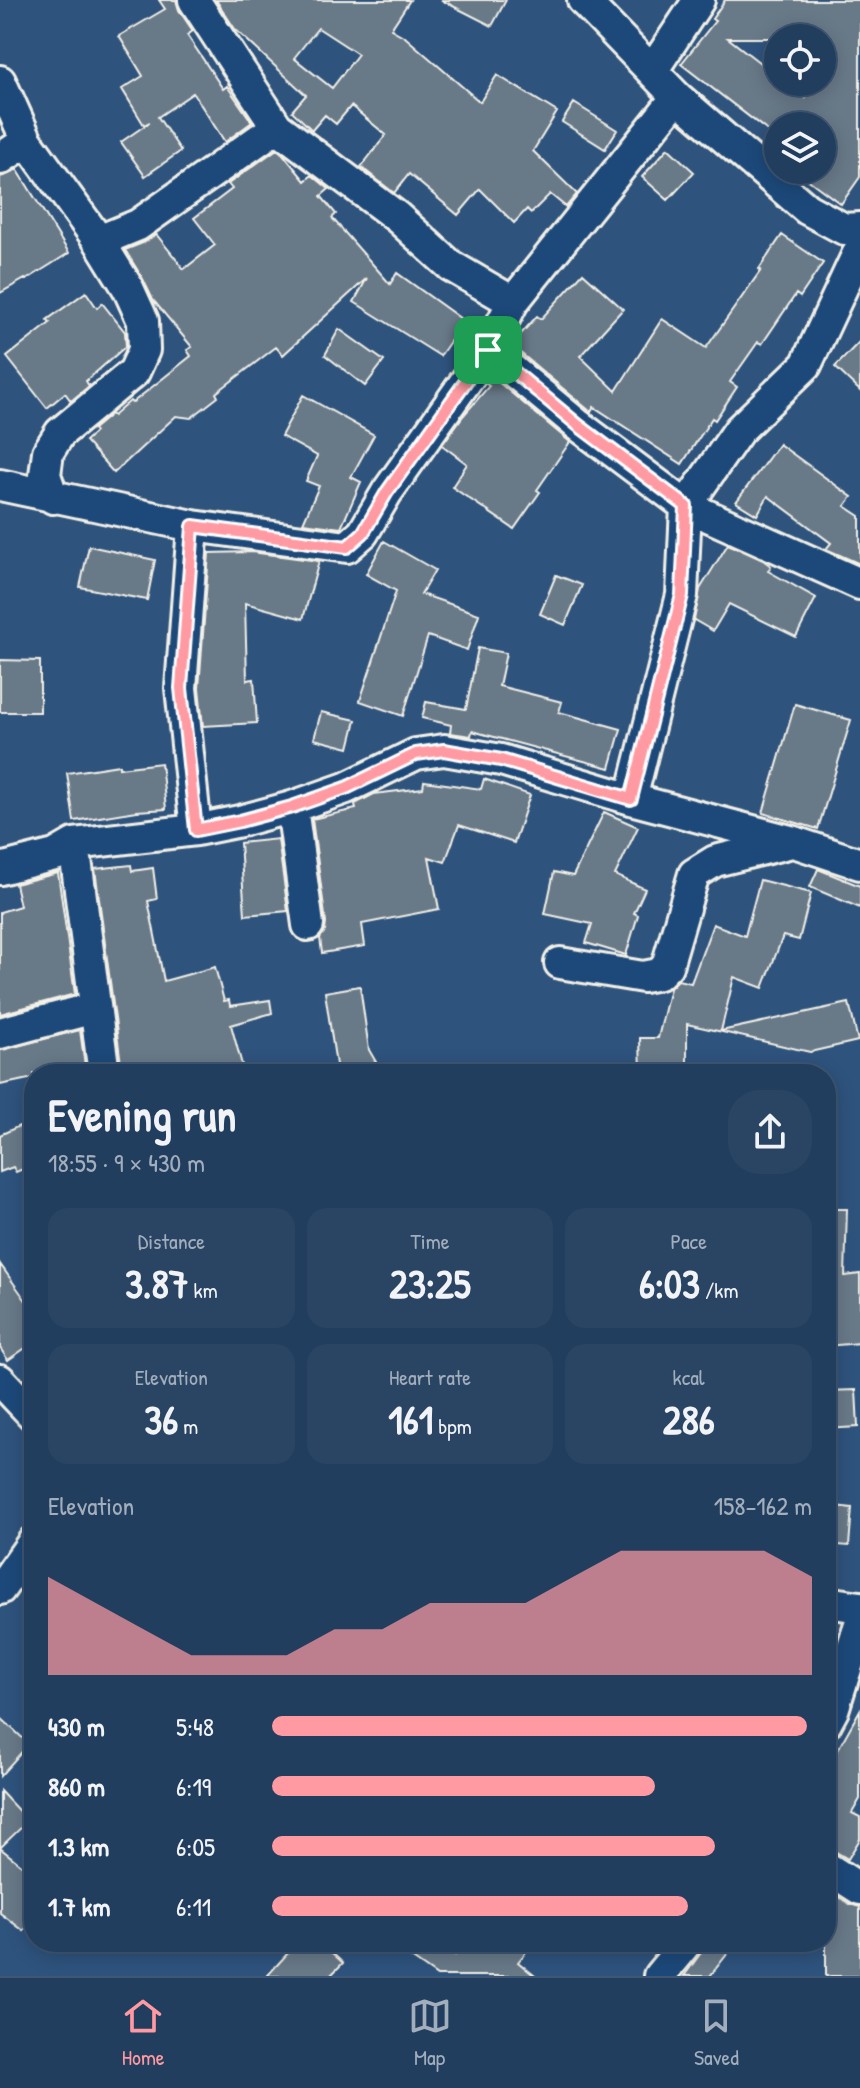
<!DOCTYPE html>
<meta charset="utf-8">
<style>
body{margin:0;font-family:"Patrick Hand",sans-serif;background:#2a4564;color:#f1f3f6;height:100vh;display:flex;flex-direction:column;font-size:30px;white-space:nowrap}
*{box-sizing:border-box;margin:0}
p{font-size:26px;color:#a2aebc}
.icon{flex:none;width:44px;height:44px;fill:none;stroke:currentColor;stroke-width:2;stroke-linecap:round;stroke-linejoin:round}
.map{position:relative;flex:1;overflow:hidden}
.drawer{position:absolute;left:24px;top:1064px;width:812px;height:888px;display:flex;flex-direction:column;background:#223e5e;border-radius:32px;box-shadow:0 4px 20px #0003,0 0 0 2px #3f5773}
.drawer>*{flex:none}
.buttons{position:absolute;left:764px;top:24px;display:grid;gap:16px}
.buttons a{display:grid;place-items:center;width:72px;height:72px;border-radius:50%;background:#223e5e;box-shadow:0 4px 20px #0003,0 0 0 2px #3f5773;font-size:40px}
.pin{position:absolute;display:grid;place-items:center;width:68px;height:68px;color:#fff;margin:-34px;border-radius:16px;box-shadow:0 4px 12px #0006}
.round{display:grid;place-items:center;flex:none;width:84px;height:84px;border-radius:32px;background:#2a4564}
.head{display:flex;align-items:center;justify-content:space-between;height:136px;padding:0 24px}
h1{font-size:44px;font-weight:700;line-height:60px}
.metrics{display:grid;grid-template-columns:repeat(3,1fr);gap:12px;height:136px;padding:8px 24px}
.metrics div{display:grid;align-content:center;border-radius:20px;background:#2a4564;text-align:center}
.metrics b{font-size:40px;font-weight:700}
.metrics small{font-size:22px;font-weight:400}
.metrics p{font-size:22px}
.chart{height:224px;padding:16px 24px}
.chart p{display:flex;justify-content:space-between}
.chart svg{width:100%;height:144px;margin-top:8px;fill:#ff9aa2;opacity:.7}
ul{padding:0 24px;list-style:none;font-size:26px}
li{display:grid;grid-template-columns:128px 96px 1fr;align-items:center;height:60px}
li i{height:20px;border-radius:10px;background:#ff9aa2}
.tabs{display:flex;justify-content:space-around;align-items:center;height:112px;border-top:2px solid #3f5773;background:#223e5e;font-size:22px;color:#a2aebc}
.tabs a{display:grid;justify-items:center;gap:4px}
.tabs .active{color:#ff9aa2}
.map>svg:first-child{display:block}
</style>
<div class="map">
<svg width="860" height="1976" viewBox="0 0 860 1976">
<rect width="100%" height="100%" fill="#2e537d"/>
<filter id="ink" filterUnits="userSpaceOnUse"><feTurbulence type="fractalNoise" baseFrequency=".0125" numOctaves="2"/><feDisplacementMap in="SourceGraphic" scale="16" xChannelSelector="R" yChannelSelector="G"/><feConvolveMatrix kernelMatrix="1 2 1 2 8 2 1 2 1" color-interpolation-filters="sRGB"/></filter>
<g filter="url(#ink)">
<path fill="#687988" stroke="#f4f1e8" stroke-width="2" fill-rule="evenodd" d="M 159,0 L 176,0 L 179,10 L 193,31 L 187,35 L 223,89 L 227,86 L 252,122 L 225,142 L 193,93 L 158,117 L 181,151 L 145,176 L 121,142 L 150,122 L 144,125 L 122,89 L 143,76 L 119,36 L 165,9 Z
M 216,0 L 410,0 L 391,29 L 405,37 L 480,102 L 497,75 L 557,112 L 533,151 L 577,194 L 566,207 L 550,194 L 531,213 L 527,209 L 514,223 L 480,189 L 458,215 L 409,174 L 394,193 L 361,167 L 386,135 L 351,106 L 336,124 L 325,115 L 312,130 L 292,111 L 306,95 L 235,29 ZM 318,28 L 358,54 L 332,88 L 294,58 Z
M 441,0 L 506,0 L 492,26 Z
M 725,0 L 860,0 L 860,177 L 841,204 L 795,170 L 822,170 L 822,126 L 778,126 L 778,139 L 681,64 L 715,21 L 712,19 ZM 728,38 L 822,38 L 822,82 L 817,82 L 805,98 L 785,82 L 778,82 L 778,77 Z
M 574,103 L 617,130 L 605,149 L 562,122 Z
M 668,148 L 694,172 L 668,200 L 642,177 Z
M 277,149 L 283,154 L 305,181 L 312,175 L 329,189 L 321,196 L 336,214 L 332,218 L 390,284 L 397,273 L 464,321 L 440,356 L 354,302 L 367,278 L 283,355 L 276,347 L 216,393 L 218,397 L 191,418 L 176,416 L 114,473 L 85,441 L 95,432 L 93,429 L 111,414 L 113,416 L 130,401 L 132,403 L 191,356 L 187,350 L 192,347 L 153,300 L 143,279 L 125,250 L 145,242 L 156,234 L 184,269 L 215,245 L 194,218 L 232,189 L 228,184 Z
M 17,169 L 69,253 L 26,280 L 25,279 L 0,293 L 0,177 L 9,174 Z
M 782,235 L 823,263 L 800,297 L 796,294 L 762,344 L 758,342 L 730,382 L 737,387 L 715,420 L 712,418 L 682,464 L 594,407 L 591,412 L 511,345 L 537,316 L 541,319 L 583,273 L 623,309 L 580,356 L 616,391 L 662,319 L 706,348 L 761,270 L 759,269 Z
M 86,292 L 97,308 L 102,303 L 125,332 L 126,346 L 86,381 L 89,386 L 71,401 L 65,393 L 47,408 L 7,357 L 50,323 L 47,320 Z
M 339,329 L 384,361 L 365,386 L 325,355 Z
M 860,341 L 860,391 L 835,367 Z
M 491,376 L 570,442 L 537,490 L 540,492 L 514,529 L 452,487 L 467,464 L 442,445 L 463,416 L 489,386 L 486,384 Z
M 303,395 L 374,435 L 351,477 L 361,482 L 341,528 L 303,523 L 319,486 L 306,481 L 317,456 L 281,436 Z
M 779,444 L 852,497 L 845,506 L 860,516 L 860,564 L 826,549 L 831,543 L 768,496 L 757,515 L 736,502 Z
M 384,541 L 435,570 L 421,594 L 479,614 L 467,650 L 428,636 L 403,716 L 360,701 L 396,591 L 366,574 Z
M 728,544 L 763,560 L 771,566 L 768,571 L 816,598 L 796,637 L 729,604 L 713,631 L 694,620 L 700,589 Z
M 89,546 L 155,560 L 147,600 L 80,587 Z
M 251,552 L 319,561 L 303,619 L 245,603 L 247,680 L 254,679 L 257,723 L 203,726 L 199,688 L 209,553 Z
M 556,575 L 582,585 L 565,625 L 540,614 Z
M 478,648 L 506,653 L 499,686 L 562,702 L 559,712 L 621,729 L 610,768 L 472,731 L 471,736 L 450,733 L 451,725 L 422,718 L 426,702 L 466,709 Z
M 0,660 L 40,661 L 40,712 L 0,712 Z
M 795,704 L 851,720 L 818,829 L 763,813 Z
M 321,712 L 356,720 L 349,748 L 314,739 Z
M 161,763 L 166,809 L 137,811 L 74,821 L 67,773 L 119,765 L 119,768 Z
M 484,779 L 530,795 L 514,843 L 459,825 L 445,862 L 429,857 L 439,909 L 362,924 L 365,946 L 322,953 L 320,938 L 325,931 L 326,923 L 312,819 L 356,809 L 355,804 L 374,794 L 423,788 L 424,781 L 481,789 Z
M 604,812 L 638,827 L 615,875 L 645,889 L 634,913 L 638,915 L 626,955 L 586,943 L 592,924 L 545,914 L 554,872 L 573,876 Z
M 278,839 L 288,911 L 245,915 L 240,843 Z
M 131,865 L 132,871 L 153,868 L 157,899 L 148,901 L 164,981 L 215,967 L 224,1001 L 229,1000 L 230,1006 L 270,1000 L 272,1013 L 231,1025 L 242,1065 L 210,1074 L 141,1074 L 138,1066 L 122,1071 L 95,869 Z
M 818,869 L 860,886 L 860,908 L 810,887 Z
M 58,873 L 75,994 L 0,1014 L 0,912 L 20,906 L 15,884 Z
M 760,880 L 811,893 L 799,940 L 783,936 L 763,988 L 734,977 L 721,1031 L 849,1003 L 858,1041 L 810,1052 L 687,1024 L 687,1074 L 641,1074 L 640,1038 L 658,1038 L 670,988 L 678,980 L 691,983 L 713,924 L 745,936 Z
M 360,986 L 369,1050 L 383,1074 L 341,1074 L 336,1065 L 325,992 Z
M 80,1030 L 85,1066 L 51,1074 L 34,1074 L 34,1078 L 0,1085 L 0,1050 Z
M 19,1126 L 34,1158 L 34,1164 L 16,1172 L 13,1167 L 0,1172 L 0,1135 Z
M 826,1209 L 847,1209 L 845,1276 L 860,1274 L 860,1343 L 826,1346 L 826,1292 L 829,1291 Z
M 0,1264 L 34,1312 L 34,1342 L 8,1360 L 0,1348 Z
M 856,1390 L 858,1427 L 826,1429 L 826,1391 Z
M 826,1505 L 852,1508 L 849,1546 L 826,1544 Z
M 860,1710 L 860,1799 L 852,1813 L 860,1817 L 860,1839 L 848,1859 L 836,1852 L 826,1849 L 826,1745 L 837,1751 Z
M 0,1717 L 29,1744 L 0,1776 Z
M 0,1791 L 28,1821 L 0,1848 Z
M 0,1848 L 34,1875 L 34,1918 L 24,1931 L 0,1913 Z
M 826,1888 L 850,1904 L 860,1907 L 860,1976 L 826,1976 Z
M 298,1942 L 320,1942 L 343,1963 L 330,1976 L 267,1976 Z
M 416,1942 L 436,1942 L 455,1955 L 465,1942 L 534,1942 L 518,1962 L 535,1976 L 437,1976 L 407,1955 Z
M 709,1942 L 713,1942 L 728,1953 L 710,1976 L 684,1976 Z"/>
<g fill="none" stroke-linecap="round" stroke-linejoin="round">
<g stroke="#f4f1e8" stroke-width="36">
<path id="minor" d="M 194,0 L 277,127 L 397,217 L 451,266 L 513,302
M 583,0 L 677,97 L 807,209 L 844,229 L 860,228
M 652,71 L 699,0
M 0,81 L 27,141 L 99,241 L 128,288 L 143,321 L 144,350 L 134,372 L 60,433 L 48,452 L 45,475 L 53,498
M 0,159 L 27,141
M 99,241 L 138,225 L 277,127
M 488,350 L 578,425 L 686,506 L 860,584
M 0,485 L 193,526 L 347,547 L 363,533 L 387,492 L 488,350 L 513,302 L 677,97
M 193,526 L 181,688 L 196,830
M 631,799 L 682,595 L 686,506 L 739,430 L 806,365 L 860,249
M 292,807 L 308,925
M 74,844 L 104,1074
M 0,869 L 55,855 L 74,844 L 196,830 L 240,821 L 292,807 L 346,788 L 416,754 L 444,750 L 501,760 L 631,799 L 794,842 L 860,864
M 560,963 L 643,977 L 659,974 L 667,966 L 694,874 L 715,861 L 788,843
M 0,1033 L 94,1008
M 0,1380 L 34,1416
M 0,1589 L 34,1541
M 826,1602 L 860,1607
M 826,1723 L 833,1710 L 860,1624
M 826,1867 L 860,1889
M 659,1976 L 687,1942"/>
</g>
<use href="#minor" stroke="#1f4a7a" stroke-width="30"/>
</g>
</g>
<g fill="none" stroke-linecap="round" stroke-linejoin="round" filter="url(#ink)">
<g stroke="#fff" stroke-width="16">
<path id="route" d="M 488,350 L 578,425 L 686,506 L 682,595 L 631,799 L 501,760 L 444,750 L 416,754 L 346,788 L 292,807 L 240,821 L 196,830 L 181,688 L 193,526 L 347,547 L 363,533 L 387,492 Z"/>
</g>
<use href="#route" stroke="#ff9aa2" stroke-width="10"/>
</g>
</svg>
<div class="buttons">
<a><svg class="icon" aria-label="locate" viewBox="0 0 24 24"><circle cx="12" cy="12" r="6"/><path d="M12 2v4M12 18v4M2 12h4M18 12h4"/></svg></a>
<a><svg class="icon" aria-label="layers" viewBox="0 0 24 24"><path d="M12 4l9 5-9 5-9-5zM3 14l9 5 9-5"/></svg></a>
</div>
<div class="pin" style="left:488px;top:350px;background:#1e9e55"><svg class="icon" aria-label="arrive" viewBox="0 0 24 24"><path d="M6 21V4h12l-3 4 3 4H6"/></svg></div>
<section class="drawer">
<div class="head"><div><h1>Evening run</h1><p>18:55 · 9 × 430 m</p></div><a class="round"><svg class="icon" aria-label="share" viewBox="0 0 24 24"><path d="M12 15V3M7 8l5-5 5 5M5 13v7h14v-7"/></svg></a></div>
<div class="metrics">
<div><p>Distance</p><b>3.87<small> km</small></b></div>
<div><p>Time</p><b>23:25</b></div>
<div><p>Pace</p><b>6:03<small> /km</small></b></div>
</div>
<div class="metrics">
<div><p>Elevation</p><b>36<small> m</small></b></div>
<div><p>Heart rate</p><b>161<small> bpm</small></b></div>
<div><p>kcal</p><b>286</b></div>
</div>
<div class="chart"><p><span>Elevation</span>158–162 m</p>
<svg viewBox="0 0 160 44" preserveAspectRatio="none"><path d="M0 44V14L10 22L20 30L30 38L40 38L50 38L60 30L70 30L80 22L90 22L100 22L110 14L120 6L130 6L140 6L150 6L160 14V44z"/></svg>
</div>
<ul>
<li><b>430 m</b>5:48<i style="width:99%"></i></li>
<li><b>860 m</b>6:19<i style="width:71%"></i></li>
<li><b>1.3 km</b>6:05<i style="width:82%"></i></li>
<li><b>1.7 km</b>6:11<i style="width:77%"></i></li>
</ul>
</section>
</div>
<nav class="tabs">
<a class="active"><svg class="icon" aria-label="home" viewBox="0 0 24 24"><path d="M3 11l9-7 9 7M6 9v11h12V9"/></svg>Home</a>
<a><svg class="icon" aria-label="map" viewBox="0 0 24 24"><path d="M3 6l6-2 6 2 6-2v14l-6 2-6-2-6 2zM9 4v14M15 6v14"/></svg>Map</a>
<a><svg class="icon" aria-label="saved" viewBox="0 0 24 24"><path d="M7 4h10v16l-5-4-5 4z"/></svg>Saved</a>
</nav>
